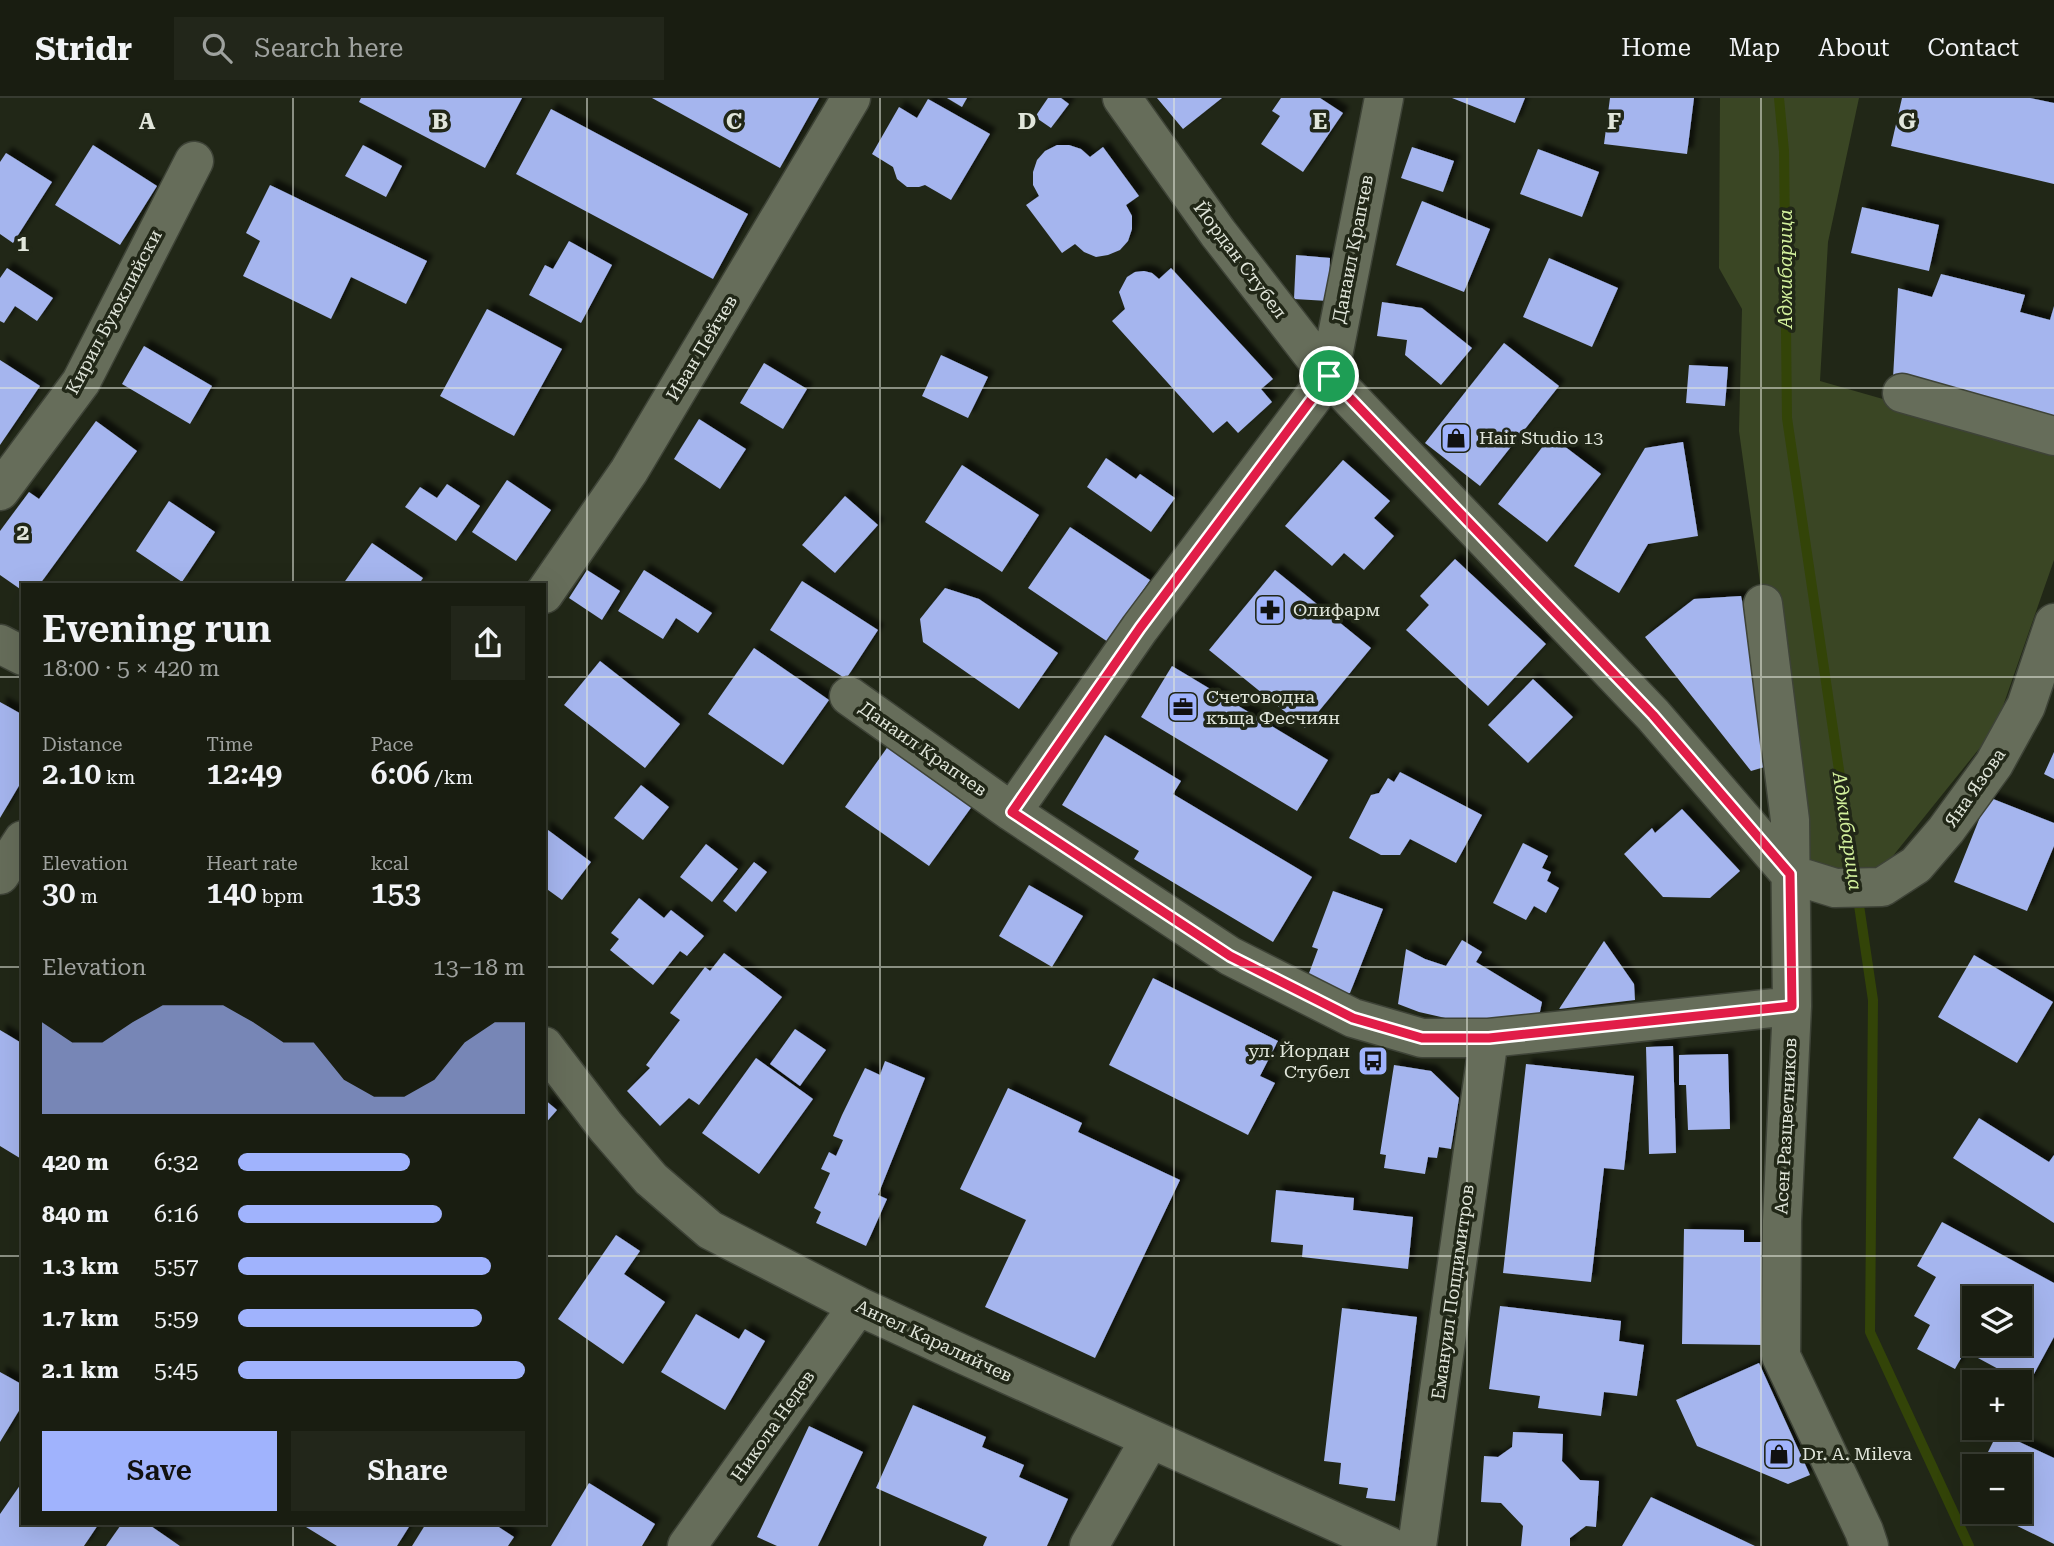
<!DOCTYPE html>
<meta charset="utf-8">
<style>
body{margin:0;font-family:"Roboto Serif",serif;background:#22261a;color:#f1f3f6;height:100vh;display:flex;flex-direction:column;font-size:26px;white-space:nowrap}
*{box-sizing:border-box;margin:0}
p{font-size:23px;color:#9fa29f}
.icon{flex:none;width:38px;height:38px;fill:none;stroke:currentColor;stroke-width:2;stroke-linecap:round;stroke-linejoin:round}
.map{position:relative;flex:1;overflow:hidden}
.drawer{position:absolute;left:21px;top:485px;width:525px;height:942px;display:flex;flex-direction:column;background:#191d11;border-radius:0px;box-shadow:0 7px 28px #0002,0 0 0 2px #373b31}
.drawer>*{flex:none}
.buttons{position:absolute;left:1962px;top:1188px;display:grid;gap:14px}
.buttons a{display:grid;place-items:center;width:70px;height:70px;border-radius:0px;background:#191d11;box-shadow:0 7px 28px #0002,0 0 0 2px #373b31;font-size:35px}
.pin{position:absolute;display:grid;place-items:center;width:60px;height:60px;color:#fff;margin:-30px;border:4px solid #fff;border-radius:50%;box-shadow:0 2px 7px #0007}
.round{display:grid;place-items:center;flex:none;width:74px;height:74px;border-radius:0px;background:#22261a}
.head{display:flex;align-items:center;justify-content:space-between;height:119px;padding:0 21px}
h1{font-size:38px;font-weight:600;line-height:52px}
.metrics{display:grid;grid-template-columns:repeat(3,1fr);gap:10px;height:119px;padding:7px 21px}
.metrics div{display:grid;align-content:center}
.metrics b{font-size:30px;font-weight:600}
.metrics small{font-size:19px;font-weight:400}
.metrics p{font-size:19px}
.chart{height:196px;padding:14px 21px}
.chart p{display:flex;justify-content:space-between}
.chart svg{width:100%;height:126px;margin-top:7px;fill:#a0b3fd;opacity:.7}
.primary-button{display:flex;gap:14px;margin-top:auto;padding:14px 21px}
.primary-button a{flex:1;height:80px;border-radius:0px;background:#a0b3fd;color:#111;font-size:28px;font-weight:600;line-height:80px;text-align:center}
.primary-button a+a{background:#22261a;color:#f1f3f6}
ul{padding:0 21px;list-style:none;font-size:23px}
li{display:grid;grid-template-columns:112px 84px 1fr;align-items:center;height:52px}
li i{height:18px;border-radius:9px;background:#a0b3fd}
header{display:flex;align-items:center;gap:42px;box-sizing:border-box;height:98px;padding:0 35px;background:#191d11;border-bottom:2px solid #373b31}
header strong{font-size:33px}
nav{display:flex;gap:38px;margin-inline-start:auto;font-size:24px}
.search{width:490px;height:63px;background:#22261a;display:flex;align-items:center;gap:18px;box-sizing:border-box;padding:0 24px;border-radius:0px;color:#9fa29f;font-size:26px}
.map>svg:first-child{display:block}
</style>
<header>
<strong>Stridr</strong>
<div class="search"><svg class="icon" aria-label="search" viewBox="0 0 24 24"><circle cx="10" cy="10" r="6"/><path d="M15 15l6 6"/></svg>Search here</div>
<nav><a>Home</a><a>Map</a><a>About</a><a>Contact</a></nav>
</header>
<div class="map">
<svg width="2054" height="1448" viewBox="0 0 2054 1448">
<defs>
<filter id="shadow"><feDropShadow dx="6" dy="-6" stdDeviation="2" flood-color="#0009"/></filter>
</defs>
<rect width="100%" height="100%" fill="#212717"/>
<path fill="#3a4624" d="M 1720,0 L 1859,0 L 1828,144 L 1820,283 L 2054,350 L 2054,462 L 1995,631 L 1880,774 L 1790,776 L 1763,506 L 1739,333 L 1742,211 L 1719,170 Z"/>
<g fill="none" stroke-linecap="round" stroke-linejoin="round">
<path stroke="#334408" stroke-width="10" d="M 1779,0 L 1784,53 L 1787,320 L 1873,902 L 1870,1234 L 1969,1448"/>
</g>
<path fill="#a5b5ee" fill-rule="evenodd" filter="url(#shadow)" d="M 361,0 L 522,0 L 485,70 L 359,4 Z
M 652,0 L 819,0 L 780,70 Z
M 947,0 L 967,0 L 962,9 Z
M 1048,0 L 1061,0 L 1069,6 L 1051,30 L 1035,19 Z
M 1157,0 L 1222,0 L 1183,31 Z
M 1281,0 L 1320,0 L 1343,15 L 1303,74 L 1261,46 L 1280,18 L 1272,13 Z
M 1452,0 L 1525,0 L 1515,25 Z
M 1610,0 L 1694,0 L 1687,56 L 1604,46 Z
M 1902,0 L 2030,0 L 2054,5 L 2054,86 L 1891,48 Z
M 928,1 L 990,36 L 951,102 L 925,87 L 919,89 L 907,89 L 897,81 L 893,69 L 872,56 L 899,9 L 917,20 Z
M 551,11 L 748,116 L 713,181 L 516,76 Z
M 93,47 L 157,88 L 120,147 L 55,107 Z
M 363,47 L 402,68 L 386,99 L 345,78 Z
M 1057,47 L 1069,47 L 1081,51 L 1090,59 L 1103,49 L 1139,98 L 1126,107 L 1132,118 L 1132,131 L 1128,143 L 1120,152 L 1108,157 L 1096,159 L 1084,154 L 1075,146 L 1062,155 L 1026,107 L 1039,98 L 1033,87 L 1033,74 L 1037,62 L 1045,53 Z
M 1412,49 L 1454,63 L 1443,94 L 1401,80 Z
M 1538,51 L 1599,74 L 1582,119 L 1520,96 Z
M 6,55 L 52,84 L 13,145 L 0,136 L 0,64 Z
M 270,87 L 427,163 L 406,206 L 351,179 L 331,221 L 243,178 L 260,143 L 246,135 Z
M 1422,103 L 1490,131 L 1464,194 L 1396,167 Z
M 1862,109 L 1939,127 L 1929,173 L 1851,155 Z
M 569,143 L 612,167 L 581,225 L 529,197 L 545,167 L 553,171 Z
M 1296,157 L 1330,160 L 1328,203 L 1294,201 Z
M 1549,160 L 1618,190 L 1592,249 L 1523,219 Z
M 7,170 L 53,200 L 37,223 L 15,208 L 4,225 L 0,223 L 0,180 Z
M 1171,170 L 1273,281 L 1261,291 L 1272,304 L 1238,335 L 1227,323 L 1213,335 L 1112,223 L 1125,211 L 1119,194 L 1127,179 L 1135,174 L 1144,173 L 1152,175 L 1159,181 Z
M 1941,176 L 2025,197 L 2020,214 L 2050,222 L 2054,208 L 2054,320 L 1893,280 L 1898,190 L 1932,199 Z
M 1382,204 L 1422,210 L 1472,250 L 1441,287 L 1405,257 L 1407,242 L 1377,238 Z
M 487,211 L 562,251 L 514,338 L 440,298 Z
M 1504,245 L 1559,288 L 1480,388 L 1425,345 Z
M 144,248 L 212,288 L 190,326 L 122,286 Z
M 941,257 L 988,279 L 968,320 L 922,298 Z
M 0,262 L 40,288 L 0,347 Z
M 764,265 L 807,291 L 783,331 L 740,305 Z
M 1689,267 L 1728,269 L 1725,308 L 1686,305 Z
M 699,321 L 746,351 L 720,391 L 674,361 Z
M 96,323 L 137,353 L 40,486 L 23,486 L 23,493 L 0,477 L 0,433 L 29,394 L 39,401 Z
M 1551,338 L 1601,376 L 1547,444 L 1498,406 Z
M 1683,344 L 1698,438 L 1648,446 L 1619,495 L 1574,468 L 1645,350 Z
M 1106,360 L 1136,381 L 1140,376 L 1175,400 L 1151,434 L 1087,389 Z
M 1343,362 L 1390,403 L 1374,420 L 1394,438 L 1364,472 L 1344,455 L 1332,468 L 1285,428 Z
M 962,367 L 1039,417 L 1002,474 L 925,424 Z
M 507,382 L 551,412 L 516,463 L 472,434 Z
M 447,386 L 480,408 L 456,443 L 405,409 L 420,389 L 437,400 Z
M 845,398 L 878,427 L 835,475 L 802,447 Z
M 169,403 L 215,434 L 182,484 L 136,453 Z
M 1070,429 L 1150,482 L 1108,544 L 1028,490 Z
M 372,445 L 423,480 L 419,486 L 343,486 Z
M 1455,461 L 1546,546 L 1488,608 L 1406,532 L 1429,507 L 1420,498 Z
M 587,472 L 620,493 L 602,522 L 569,500 Z
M 644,472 L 712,515 L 698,535 L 676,520 L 663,541 L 618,513 Z
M 1275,472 L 1371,550 L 1305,630 L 1209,552 Z
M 802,483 L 878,532 L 846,581 L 770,532 Z
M 945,490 L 979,501 L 1058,555 L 1019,611 L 923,544 L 920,521 Z
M 1741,498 L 1778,665 L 1751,673 L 1645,539 L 1694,501 Z
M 754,550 L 829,602 L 783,667 L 708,616 Z
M 600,563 L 680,626 L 645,670 L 564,607 Z
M 1172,568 L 1328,662 L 1297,713 L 1141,619 Z
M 1533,581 L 1573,619 L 1528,665 L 1488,627 Z
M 0,604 L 23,617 L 23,681 L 0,720 Z
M 1105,637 L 1181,683 L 1173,696 L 1312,779 L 1273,844 L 1134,761 L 1139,753 L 1062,707 Z
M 889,647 L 973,707 L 929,768 L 845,709 Z
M 2054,654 L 2054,681 L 2044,676 Z
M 1400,674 L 1482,717 L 1456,765 L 1410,741 L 1400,757 L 1381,757 L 1349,740 L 1371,697 L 1379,695 L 1388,680 L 1394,684 Z
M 641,687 L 669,709 L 643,742 L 614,720 Z
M 1988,699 L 2054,725 L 2054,748 L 2027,813 L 1954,784 Z
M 1682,711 L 1740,773 L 1710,800 L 1663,799 L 1624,756 L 1652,730 L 1655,735 Z
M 544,729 L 591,764 L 562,802 L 544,789 Z
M 1523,745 L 1548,758 L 1542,770 L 1551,774 L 1547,783 L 1559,790 L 1546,815 L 1534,808 L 1526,822 L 1493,805 Z
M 706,746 L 738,771 L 712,804 L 680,779 Z
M 754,764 L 767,774 L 736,814 L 723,803 Z
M 1029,787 L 1083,818 L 1052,869 L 999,838 Z
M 1333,793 L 1383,811 L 1350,895 L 1332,896 L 1305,886 L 1318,851 L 1312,849 Z
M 639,800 L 664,820 L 671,812 L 704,838 L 687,858 L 680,853 L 653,887 L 610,852 L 619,841 L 611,835 Z
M 1462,842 L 1482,854 L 1476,864 L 1542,904 L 1538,923 L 1485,929 L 1419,914 L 1398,906 L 1406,851 L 1425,861 L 1446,868 Z
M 1604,843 L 1634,886 L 1635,902 L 1559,911 Z
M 724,855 L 782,899 L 699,1007 L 689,1000 L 660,1028 L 627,993 L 650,970 L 646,967 L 680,922 L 670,915 L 705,869 L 710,873 Z
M 1974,857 L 2053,904 L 2017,965 L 1938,919 Z
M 1153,880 L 1278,943 L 1260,978 L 1275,985 L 1248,1037 L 1109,967 Z
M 795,931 L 826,952 L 800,988 L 770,966 Z
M 0,932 L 23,946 L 23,1062 L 0,1048 Z
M 1673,948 L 1676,1055 L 1649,1056 L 1646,949 Z
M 1728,956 L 1730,1031 L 1688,1032 L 1686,987 L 1679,987 L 1679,957 Z
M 756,960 L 813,1001 L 759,1076 L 702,1035 Z
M 885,963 L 925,980 L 878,1097 L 887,1101 L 866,1148 L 816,1125 L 821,1114 L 814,1110 L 830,1075 L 821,1071 L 829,1054 L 836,1058 L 843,1042 L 833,1038 L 842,1017 L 865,970 L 880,977 Z
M 1526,966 L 1634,978 L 1624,1072 L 1604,1070 L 1591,1184 L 1503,1175 Z
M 1394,967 L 1431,973 L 1459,1000 L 1451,1051 L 1439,1049 L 1437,1060 L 1428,1059 L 1425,1076 L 1384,1070 L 1386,1057 L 1380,1056 Z
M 1008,990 L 1082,1025 L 1078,1034 L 1180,1082 L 1095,1260 L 985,1209 L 1026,1122 L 960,1091 Z
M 544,1001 L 557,1012 L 544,1027 Z
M 1979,1020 L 2049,1064 L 2054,1057 L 2054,1125 L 1953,1060 Z
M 1276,1092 L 1354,1100 L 1353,1112 L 1413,1119 L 1408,1171 L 1302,1159 L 1303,1147 L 1271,1144 Z
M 1942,1124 L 2054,1185 L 2054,1239 L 2028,1287 L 1965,1253 L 1955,1271 L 1917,1251 L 1930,1227 L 1914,1218 L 1936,1179 L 1917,1168 ZM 1974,1200 L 2020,1200 L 2020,1246 L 1974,1246 Z
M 1684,1131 L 1744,1132 L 1744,1144 L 1767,1144 L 1766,1247 L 1682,1246 Z
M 616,1137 L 640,1153 L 624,1176 L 665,1204 L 623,1266 L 558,1221 Z
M 1500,1208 L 1621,1223 L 1619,1243 L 1644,1247 L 1637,1298 L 1604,1294 L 1601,1318 L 1538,1310 L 1540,1298 L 1489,1291 Z
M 1342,1210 L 1417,1219 L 1395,1403 L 1366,1400 L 1368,1390 L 1339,1386 L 1341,1365 L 1324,1363 Z
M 696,1216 L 739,1241 L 745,1231 L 765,1243 L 725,1312 L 661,1274 Z
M 1759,1265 L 1810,1377 L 1788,1386 L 1697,1348 L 1676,1302 Z
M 0,1274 L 23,1287 L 23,1306 L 0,1344 Z
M 913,1307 L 986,1339 L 982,1349 L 1024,1367 L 1019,1379 L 1068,1401 L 1047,1448 L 983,1448 L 987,1439 L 876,1390 Z
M 809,1328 L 863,1354 L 818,1448 L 777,1448 L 757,1439 Z
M 1513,1334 L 1563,1336 L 1562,1363 L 1580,1382 L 1599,1383 L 1596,1429 L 1586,1428 L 1570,1440 L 1570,1448 L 1521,1448 L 1523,1428 L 1501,1405 L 1481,1404 L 1484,1358 L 1498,1359 L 1512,1349 Z
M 1998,1334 L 2054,1360 L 2054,1446 L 2005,1422 L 2010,1414 L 2020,1414 L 2020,1368 L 1981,1368 Z
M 23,1383 L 23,1424 L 100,1424 L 84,1448 L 0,1448 L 0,1416 Z
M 589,1385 L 655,1426 L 642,1448 L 551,1448 Z
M 1651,1399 L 1755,1448 L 1622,1448 Z
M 123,1424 L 145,1424 L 180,1448 L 106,1448 Z
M 309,1424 L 412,1424 L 397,1448 L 337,1448 L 306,1429 Z
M 427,1424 L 491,1424 L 514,1439 L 508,1448 L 412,1448 Z"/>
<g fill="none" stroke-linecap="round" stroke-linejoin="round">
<g stroke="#3e4337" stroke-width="41">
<path id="minor" d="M 1122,0 L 1218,135 L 1329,278 L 1653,617 L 1790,776 L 1835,790 L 1882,789 L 1916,767 L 1946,732 L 1994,666 L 2026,608 L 2054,525
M 1902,295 L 2054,338
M 0,393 L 81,284 L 194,63
M 544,496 L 629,373 L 851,0
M 1763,506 L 1790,722 L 1792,908 L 1782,1123 L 1781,1258 L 1864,1433 L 1869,1448
M 0,546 L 23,558
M 849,598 L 1012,714 L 1230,858 L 1353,920 L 1422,940 L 1489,940 L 1792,908
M 1012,714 L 1140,530 L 1329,278 L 1384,0
M 0,777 L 23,742
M 544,948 L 606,1029 L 651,1081 L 710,1132 L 858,1208 L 962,1256 L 1389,1448
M 687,1448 L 858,1208
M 1089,1448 L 1150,1341
M 1417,1448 L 1489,940"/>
</g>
<use href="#minor" stroke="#666d5a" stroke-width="38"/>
</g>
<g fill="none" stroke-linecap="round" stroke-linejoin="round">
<g stroke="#fff" stroke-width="14">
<path id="route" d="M 1329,278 L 1653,617 L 1790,776 L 1792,908 L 1489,940 L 1422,940 L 1353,920 L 1230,858 L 1012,714 L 1140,530 Z"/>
</g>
<use href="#route" stroke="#e11d48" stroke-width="9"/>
</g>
<path fill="none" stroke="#e1e6db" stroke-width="2" stroke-opacity="0.55" d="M 293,0 L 293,486M 587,0 L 587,1448M 880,0 L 880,1448M 1174,0 L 1174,1448M 1467,0 L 1467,1448M 1761,0 L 1761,1448M 0,290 L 2054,290M 0,579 L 23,579M 544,579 L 2054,579M 0,869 L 23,869M 544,869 L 2054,869M 0,1158 L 23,1158M 544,1158 L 2054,1158M 293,1424 L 293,1448"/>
<defs>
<g id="shop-square" transform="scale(1.575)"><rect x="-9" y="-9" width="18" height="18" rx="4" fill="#a0b3fd" stroke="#212717"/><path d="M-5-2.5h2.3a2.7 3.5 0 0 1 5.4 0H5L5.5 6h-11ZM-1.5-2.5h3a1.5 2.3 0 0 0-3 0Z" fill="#111"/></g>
<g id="pharmacy-square" transform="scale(1.575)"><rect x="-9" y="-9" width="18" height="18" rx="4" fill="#a0b3fd" stroke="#212717"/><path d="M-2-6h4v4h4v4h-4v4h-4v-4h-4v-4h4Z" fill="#111"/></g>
<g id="office-square" transform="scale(1.575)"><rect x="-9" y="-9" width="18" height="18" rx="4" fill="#a0b3fd" stroke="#212717"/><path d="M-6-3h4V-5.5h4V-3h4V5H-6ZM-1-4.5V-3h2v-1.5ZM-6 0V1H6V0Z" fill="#111"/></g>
<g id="bus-square" transform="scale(1.575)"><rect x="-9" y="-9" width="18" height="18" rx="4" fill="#a0b3fd" stroke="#212717"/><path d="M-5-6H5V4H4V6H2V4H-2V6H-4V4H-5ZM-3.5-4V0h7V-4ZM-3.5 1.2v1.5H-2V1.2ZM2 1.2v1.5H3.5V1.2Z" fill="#111"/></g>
</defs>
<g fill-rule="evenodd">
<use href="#shop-square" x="1456" y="340"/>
<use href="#pharmacy-square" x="1270" y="512"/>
<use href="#office-square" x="1183" y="609"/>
<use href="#bus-square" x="1373" y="963"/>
<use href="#shop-square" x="1779" y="1356"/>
</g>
<g text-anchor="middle" stroke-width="7" stroke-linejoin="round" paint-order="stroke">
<g font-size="18" fill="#e1e6db" stroke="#212717">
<text transform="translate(1353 151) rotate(-79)" y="6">Данаил Крапчев</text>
<text transform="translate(1240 162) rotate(53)" y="6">Йордан Стубел</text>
<text transform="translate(114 214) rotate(-62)" y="6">Кирил Буюклийски</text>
<text transform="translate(702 250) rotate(-59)" y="6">Иван Пейчев</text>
<text transform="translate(923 651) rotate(35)" y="6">Данаил Крапчев</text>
<text transform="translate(1975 690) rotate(-55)" y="6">Яна Язова</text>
<text transform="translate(1786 1028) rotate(-87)" y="6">Асен Разцветников</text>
<text transform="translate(1453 1194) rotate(-82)" y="6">Емануил Попдимитров</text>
<text transform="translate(934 1243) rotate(25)" y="6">Ангел Каралийчев</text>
<text transform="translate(773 1328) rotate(-55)" y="6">Никола Недев</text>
</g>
<g font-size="18" fill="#e1e6db" stroke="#212717" text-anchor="start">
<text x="1479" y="346">Hair Studio 13</text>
<text x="1293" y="518">Олифарм</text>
<text x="1206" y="605">Счетоводна<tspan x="1206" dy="21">къща Фесчиян</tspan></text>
<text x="1350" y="959" text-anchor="end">ул. Йордан<tspan x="1350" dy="21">Стубел</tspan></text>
<text x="1802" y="1362">Dr. A. Mileva</text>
</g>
<g font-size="19" font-style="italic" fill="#d2f09c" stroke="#212717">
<text transform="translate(1785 171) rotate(-90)" y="7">Аджибарица</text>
<text transform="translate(1848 733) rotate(82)" y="7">Аджибарица</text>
</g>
</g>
<g font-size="23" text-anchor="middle" font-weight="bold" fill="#e1e6db" stroke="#212717" stroke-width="7" stroke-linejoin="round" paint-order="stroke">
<text x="147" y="31">A</text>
<text x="440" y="31">B</text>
<text x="734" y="31">C</text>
<text x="1027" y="31">D</text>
<text x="1320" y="31">E</text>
<text x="1614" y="31">F</text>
<text x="1907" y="31">G</text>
<text x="23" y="153">1</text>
<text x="23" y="442">2</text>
</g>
</svg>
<div class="buttons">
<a><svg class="icon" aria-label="layers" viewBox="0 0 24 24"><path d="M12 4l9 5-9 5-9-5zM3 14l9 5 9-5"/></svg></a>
<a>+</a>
<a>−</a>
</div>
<div class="pin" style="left:1329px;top:278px;background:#1e9e55"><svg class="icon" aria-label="arrive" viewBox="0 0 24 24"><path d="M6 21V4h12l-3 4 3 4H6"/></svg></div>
<section class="drawer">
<div class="head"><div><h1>Evening run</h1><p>18:00 · 5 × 420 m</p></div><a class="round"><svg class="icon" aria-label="share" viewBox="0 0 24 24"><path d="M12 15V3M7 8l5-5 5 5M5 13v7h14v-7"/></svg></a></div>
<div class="metrics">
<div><p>Distance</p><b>2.10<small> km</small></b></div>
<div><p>Time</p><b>12:49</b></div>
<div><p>Pace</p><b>6:06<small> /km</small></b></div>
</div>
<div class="metrics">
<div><p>Elevation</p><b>30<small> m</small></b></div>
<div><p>Heart rate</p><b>140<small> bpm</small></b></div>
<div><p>kcal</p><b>153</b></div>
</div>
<div class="chart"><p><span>Elevation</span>13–18 m</p>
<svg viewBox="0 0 160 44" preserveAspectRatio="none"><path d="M0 44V12L10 19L20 19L30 12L40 6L50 6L60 6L70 12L80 19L90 19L100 32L110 38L120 38L130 32L140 19L150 12L160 12V44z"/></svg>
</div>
<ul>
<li><b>420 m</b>6:32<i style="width:60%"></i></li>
<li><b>840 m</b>6:16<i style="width:71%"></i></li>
<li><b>1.3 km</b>5:57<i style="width:88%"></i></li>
<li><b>1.7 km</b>5:59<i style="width:85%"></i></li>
<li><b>2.1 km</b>5:45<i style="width:100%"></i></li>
</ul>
<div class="primary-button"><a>Save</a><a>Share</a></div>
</section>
</div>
